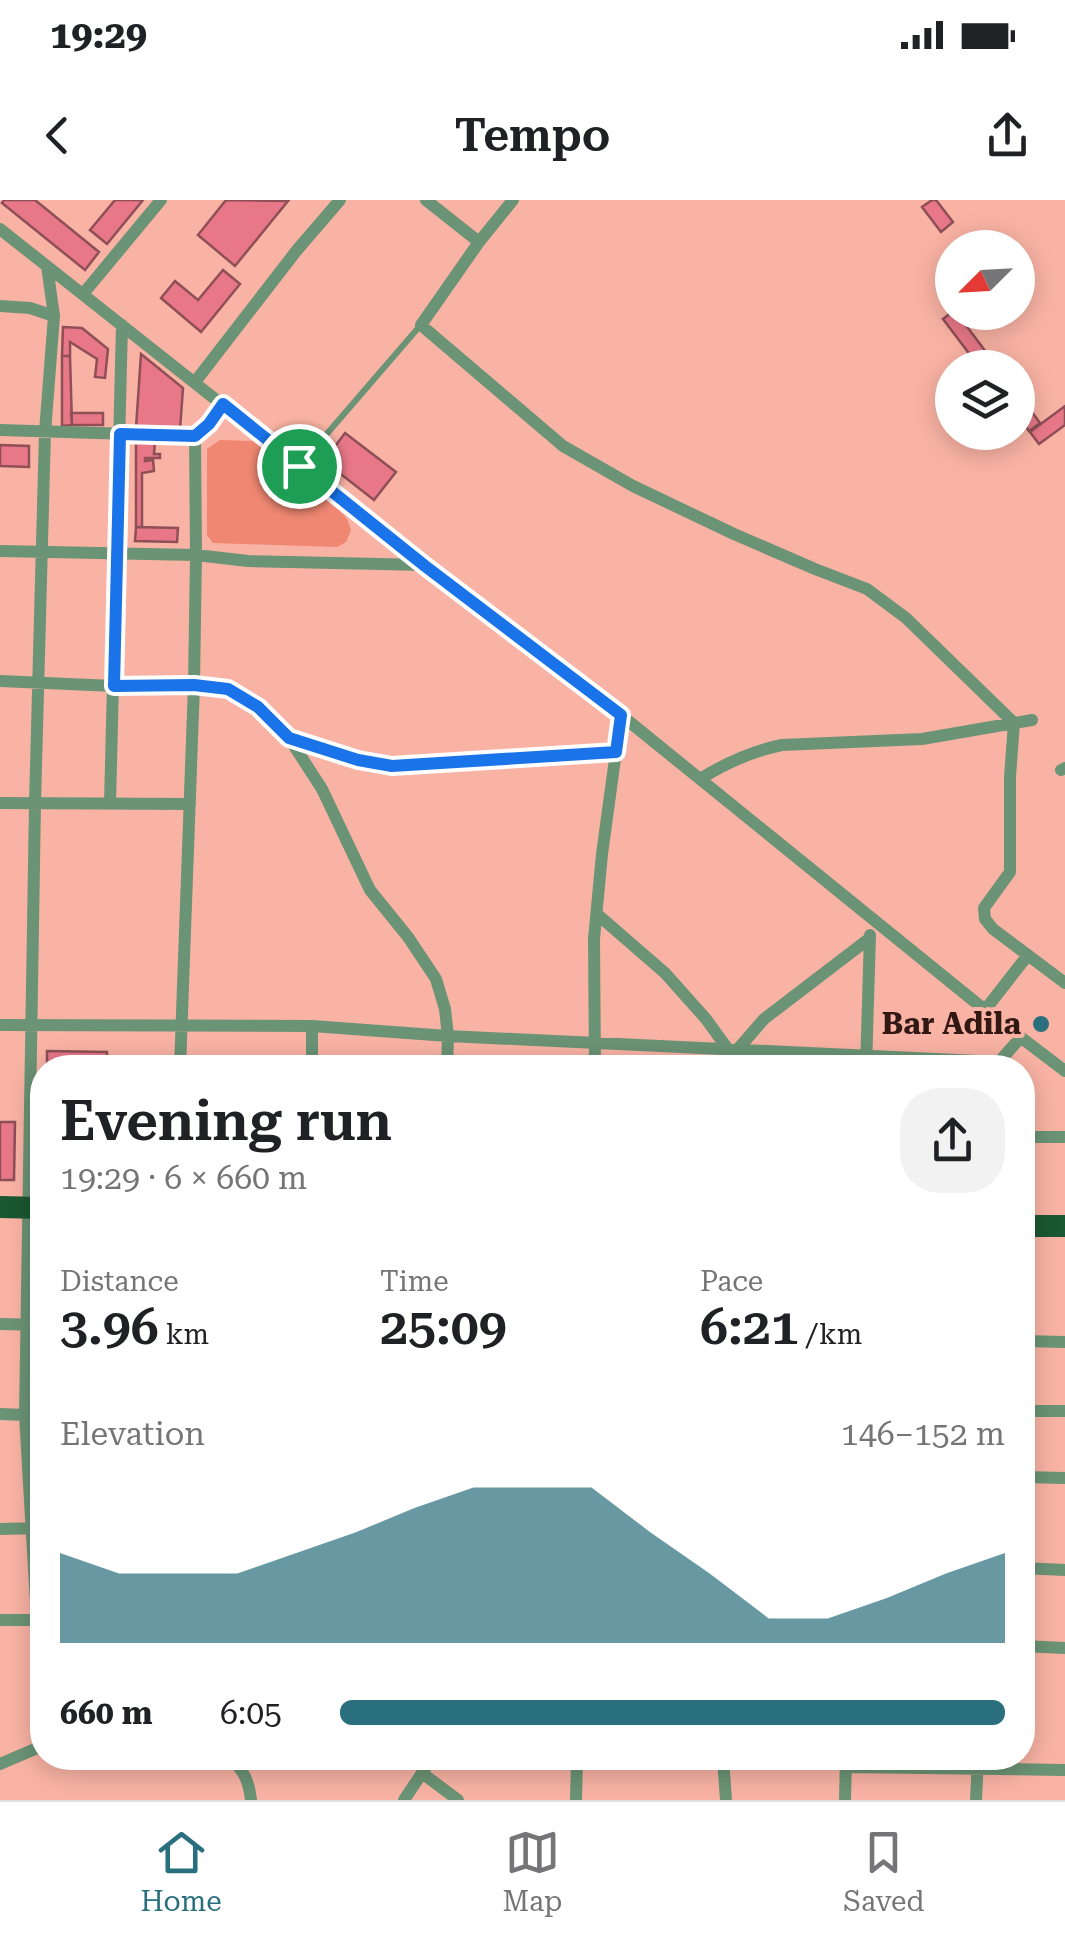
<!DOCTYPE html>
<meta charset="utf-8">
<style>
body{margin:0;font-family:"Roboto Serif",serif;background:#f2f2f2;color:#202124;height:100vh;display:flex;flex-direction:column;font-size:38px;white-space:nowrap}
*{box-sizing:border-box;margin:0}
p{font-size:32px;color:#757577}
.icon{flex:none;width:55px;height:55px;fill:none;stroke:currentColor;stroke-width:2;stroke-linecap:round;stroke-linejoin:round}
.map{position:relative;flex:1;overflow:hidden}
.panel{position:absolute;left:30px;top:855px;width:1005px;height:715px;display:flex;flex-direction:column;background:#fff;border-radius:40px;box-shadow:0 5px 25px #0003}
.panel>*{flex:none}
.needle{width:65px;rotate:246deg}
.buttons{position:absolute;left:935px;top:30px;display:grid;gap:20px}
.buttons a{display:grid;place-items:center;width:100px;height:100px;border-radius:50%;background:#fff;box-shadow:0 5px 25px #0003;font-size:50px}
.pin{position:absolute;display:grid;place-items:center;width:85px;height:85px;color:#fff;margin:-42px;border:5px solid #fff;border-radius:50%;box-shadow:0 2px 10px #0007}
.round{display:grid;place-items:center;flex:none;width:105px;height:105px;border-radius:40px;background:#f2f2f2}
.head{display:flex;align-items:center;justify-content:space-between;height:170px;padding:0 30px}
h1{font-size:55px;font-weight:600;line-height:75px}
.figures{display:grid;grid-template-columns:repeat(3,1fr);gap:15px;height:170px;padding:10px 30px}
.figures div{display:grid;align-content:center}
.figures b{font-size:50px;font-weight:600}
.figures small{font-size:28px;font-weight:400}
.figures p{font-size:28px}
.chart{height:280px;padding:20px 30px}
.chart p{display:flex;justify-content:space-between}
.chart svg{width:100%;height:180px;margin-top:10px;fill:#296f7d;opacity:.7}
ul{padding:0 30px;list-style:none;font-size:32px}
li{display:grid;grid-template-columns:160px 120px 1fr;align-items:center;height:75px}
li i{height:25px;border-radius:12px;background:#296f7d}
.status{display:flex;justify-content:space-between;align-items:center;height:70px;padding:0 50px;background:#fff;direction:ltr}
.status svg{height:28px;fill:currentColor}
header{display:flex;justify-content:space-between;align-items:center;height:130px;padding:0 30px;background:#fff;font-size:45px;font-weight:600}
.dock{display:flex;justify-content:space-around;align-items:center;height:140px;border-top:2px solid #e0e0e0;background:#fff;font-size:28px;color:#757577}
.dock a{display:grid;justify-items:center;gap:5px}
.dock .selected{color:#296f7d}
.map>svg:first-child{display:block}
</style>
<div class="status"><b>19:29</b><svg viewBox="0 0 49 12"><path d="M0 12V9h3v3zM5 12V6h3v6zM10 12V3h3v9zM15 12V0h3v12zM26 1h20v11H26zM47 4h2v5h-2z"/></svg></div>
<header><svg class="icon" aria-label="back" viewBox="0 0 24 24"><path d="M15 5l-7 7 7 7"/></svg>Tempo<svg class="icon" aria-label="share" viewBox="0 0 24 24"><path d="M12 15V3M7 8l5-5 5 5M5 13v7h14v-7"/></svg></header>
<div class="map">
<svg width="1065" height="1600" viewBox="0 0 1065 1600">
<rect width="100%" height="100%" fill="#f9b3a4"/>
<path fill="#ef8772" d="M 220,240 L 253,241 L 342,313 L 347,319 L 351,330 L 346,342 L 337,347 L 213,343 L 207,335 L 207,249 Z"/>
<path fill="#e87888" stroke="#8e4f57" stroke-width="2.5" d="M 4,0 L 35,0 L 99,52 L 85,70 L 2,3 Z
M 115,0 L 143,0 L 107,44 L 90,30 Z
M 226,0 L 288,1 L 235,66 L 198,35 Z
M 932,0 L 936,0 L 953,22 L 941,32 L 922,7 Z
M 223,70 L 240,84 L 201,132 L 161,98 L 175,81 L 198,100 Z
M 952,112 L 956,112 L 998,168 L 980,168 L 943,119 Z
M 63,127 L 82,128 L 108,149 L 105,178 L 95,177 L 97,159 L 70,142 L 70,156 L 62,156 Z
M 141,154 L 183,188 L 180,230 L 136,228 Z
M 62,156 L 70,156 L 72,225 L 62,226 Z
M 1018,193 L 1040,223 L 1029,231 L 1018,216 Z
M 1065,206 L 1065,225 L 1039,244 L 1030,232 Z
M 71,213 L 103,213 L 103,225 L 72,225 Z
M 345,233 L 396,272 L 374,300 L 324,261 Z
M 136,240 L 155,242 L 154,254 L 160,254 L 160,258 L 145,258 L 145,261 L 153,260 L 154,271 L 142,273 L 142,327 L 136,327 Z
M 0,245 L 29,246 L 29,267 L 0,266 Z
M 136,327 L 178,328 L 177,342 L 135,341 Z
M 47,851 L 107,852 L 107,868 L 47,868 Z
M 0,922 L 15,922 L 14,980 L 0,980 Z"/>
<g fill="none" stroke-linecap="round" stroke-linejoin="round">
<path stroke="#6b9375" stroke-width="6" d="M 300,265 L 419,127"/>
<path stroke="#6b9375" stroke-width="12" d="M 426,0 L 479,42 L 513,0
M 0,29 L 425,365 L 621,515 L 985,810 L 1065,871
M 479,42 L 421,125 L 563,246 L 633,286 L 734,334 L 815,369 L 867,389 L 906,418 L 1014,523 L 1010,577 L 1010,672 L 984,708 L 985,719 L 993,729 L 1065,783
M 47,66 L 54,116
M 83,94 L 161,0
M 0,106 L 30,108 L 54,116 L 45,232 L 35,603 L 25,1215 L 37,1420 L 40,1546
M 195,182 L 297,50 L 340,0
M 0,230 L 195,236
M 0,351 L 196,355 L 248,361 L 425,365
M 0,481 L 114,486 L 194,485 L 228,489 L 258,507 L 289,538 L 322,589 L 370,690 L 408,737 L 436,779 L 445,809 L 448,836 L 447,868
M 289,538 L 359,560 L 392,567 L 616,552
M 1061,570 L 1065,568
M 700,579 C 726,563 751,551 782,545 L 922,539 L 1032,520
M 0,603 L 190,604
M 110,604 L 122,125
M 597,714 L 665,773 L 706,819 L 727,848
M 985,810 L 1028,755
M 0,825 L 312,826 L 448,836 L 999,862
M 999,866 L 999,862 L 1021,837
M 180,868 L 194,485 L 196,355 L 195,236 L 216,216 L 223,204
M 312,868 L 312,826
M 595,868 L 594,739 L 602,654 L 621,515
M 737,868 L 738,849 L 764,819 L 870,738
M 866,868 L 870,735
M 1022,937 L 1065,937
M 0,1124 L 42,1125
M 1022,1141 L 1065,1142
M 1022,1211 L 1065,1211
M 0,1214 L 25,1215
M 26,1233 L 42,1233
M 1022,1277 L 1065,1278
M 0,1329 L 42,1328
M 1022,1368 L 1065,1370
M 0,1420 L 42,1420
M 1022,1446 L 1065,1448
M 229,1558 C 244,1569 249,1582 251,1600
M 723,1558 L 726,1600
M 0,1564 L 42,1546
M 846,1567 L 1065,1570
M 422,1573 L 458,1600
M 404,1600 L 432,1558
M 576,1600 L 577,1558
M 845,1600 L 846,1558
M 976,1600 L 978,1558"/>
<path stroke="#1a5831" stroke-width="22" d="M 0,1007 L 42,1008
M 1022,1026 L 1065,1026"/>
</g>
<g fill="none" stroke-linecap="round" stroke-linejoin="round">
<g stroke="#fff" stroke-width="20">
<path id="route" d="M 223,204 L 425,366 L 621,515 L 616,552 L 392,566 L 358,560 L 289,538 L 258,507 L 228,489 L 194,485 L 114,486 L 120,234 L 195,236 L 209,224 Z"/>
</g>
<use href="#route" stroke="#1a73e8" stroke-width="12"/>
</g>
<circle fill="#296f7d" stroke="#f9b3a4" stroke-width="4" cx="1041" cy="824" r="10"/>
<g text-anchor="middle" stroke-width="8" stroke-linejoin="round" paint-order="stroke">
<g font-size="30" font-weight="bold" fill="#321813" stroke="#f9b3a4" text-anchor="end">
<text x="1021" y="834">Bar Adila</text>
</g>
</g>
</svg>
<div class="buttons">
<a><svg class="needle" viewBox="-14 -14 28 28"><path d="M0-13l5 13h-10z" fill="#e53935"/><path d="M0 13l5-13h-10z" fill="#757577"/></svg></a>
<a><svg class="icon" aria-label="layers" viewBox="0 0 24 24"><path d="M12 4l9 5-9 5-9-5zM3 14l9 5 9-5"/></svg></a>
</div>
<div class="pin" style="left:299px;top:266px;background:#1e9e55"><svg class="icon" aria-label="arrive" viewBox="0 0 24 24"><path d="M6 21V4h12l-3 4 3 4H6"/></svg></div>
<section class="panel">
<div class="head"><div><h1>Evening run</h1><p>19:29 · 6 × 660 m</p></div><a class="round"><svg class="icon" aria-label="share" viewBox="0 0 24 24"><path d="M12 15V3M7 8l5-5 5 5M5 13v7h14v-7"/></svg></a></div>
<div class="figures">
<div><p>Distance</p><b>3.96<small> km</small></b></div>
<div><p>Time</p><b>25:09</b></div>
<div><p>Pace</p><b>6:21<small> /km</small></b></div>
</div>
<div class="chart"><p><span>Elevation</span>146–152 m</p>
<svg viewBox="0 0 160 44" preserveAspectRatio="none"><path d="M0 44V22L10 27L20 27L30 27L40 22L50 17L60 11L70 6L80 6L90 6L100 17L110 27L120 38L130 38L140 33L150 27L160 22V44z"/></svg>
</div>
<ul>
<li><b>660 m</b>6:05<i style="width:100%"></i></li>
</ul>
</section>
</div>
<nav class="dock">
<a class="selected"><svg class="icon" aria-label="home" viewBox="0 0 24 24"><path d="M3 11l9-7 9 7M6 9v11h12V9"/></svg>Home</a>
<a><svg class="icon" aria-label="map" viewBox="0 0 24 24"><path d="M3 6l6-2 6 2 6-2v14l-6 2-6-2-6 2zM9 4v14M15 6v14"/></svg>Map</a>
<a><svg class="icon" aria-label="saved" viewBox="0 0 24 24"><path d="M7 4h10v16l-5-4-5 4z"/></svg>Saved</a>
</nav>
